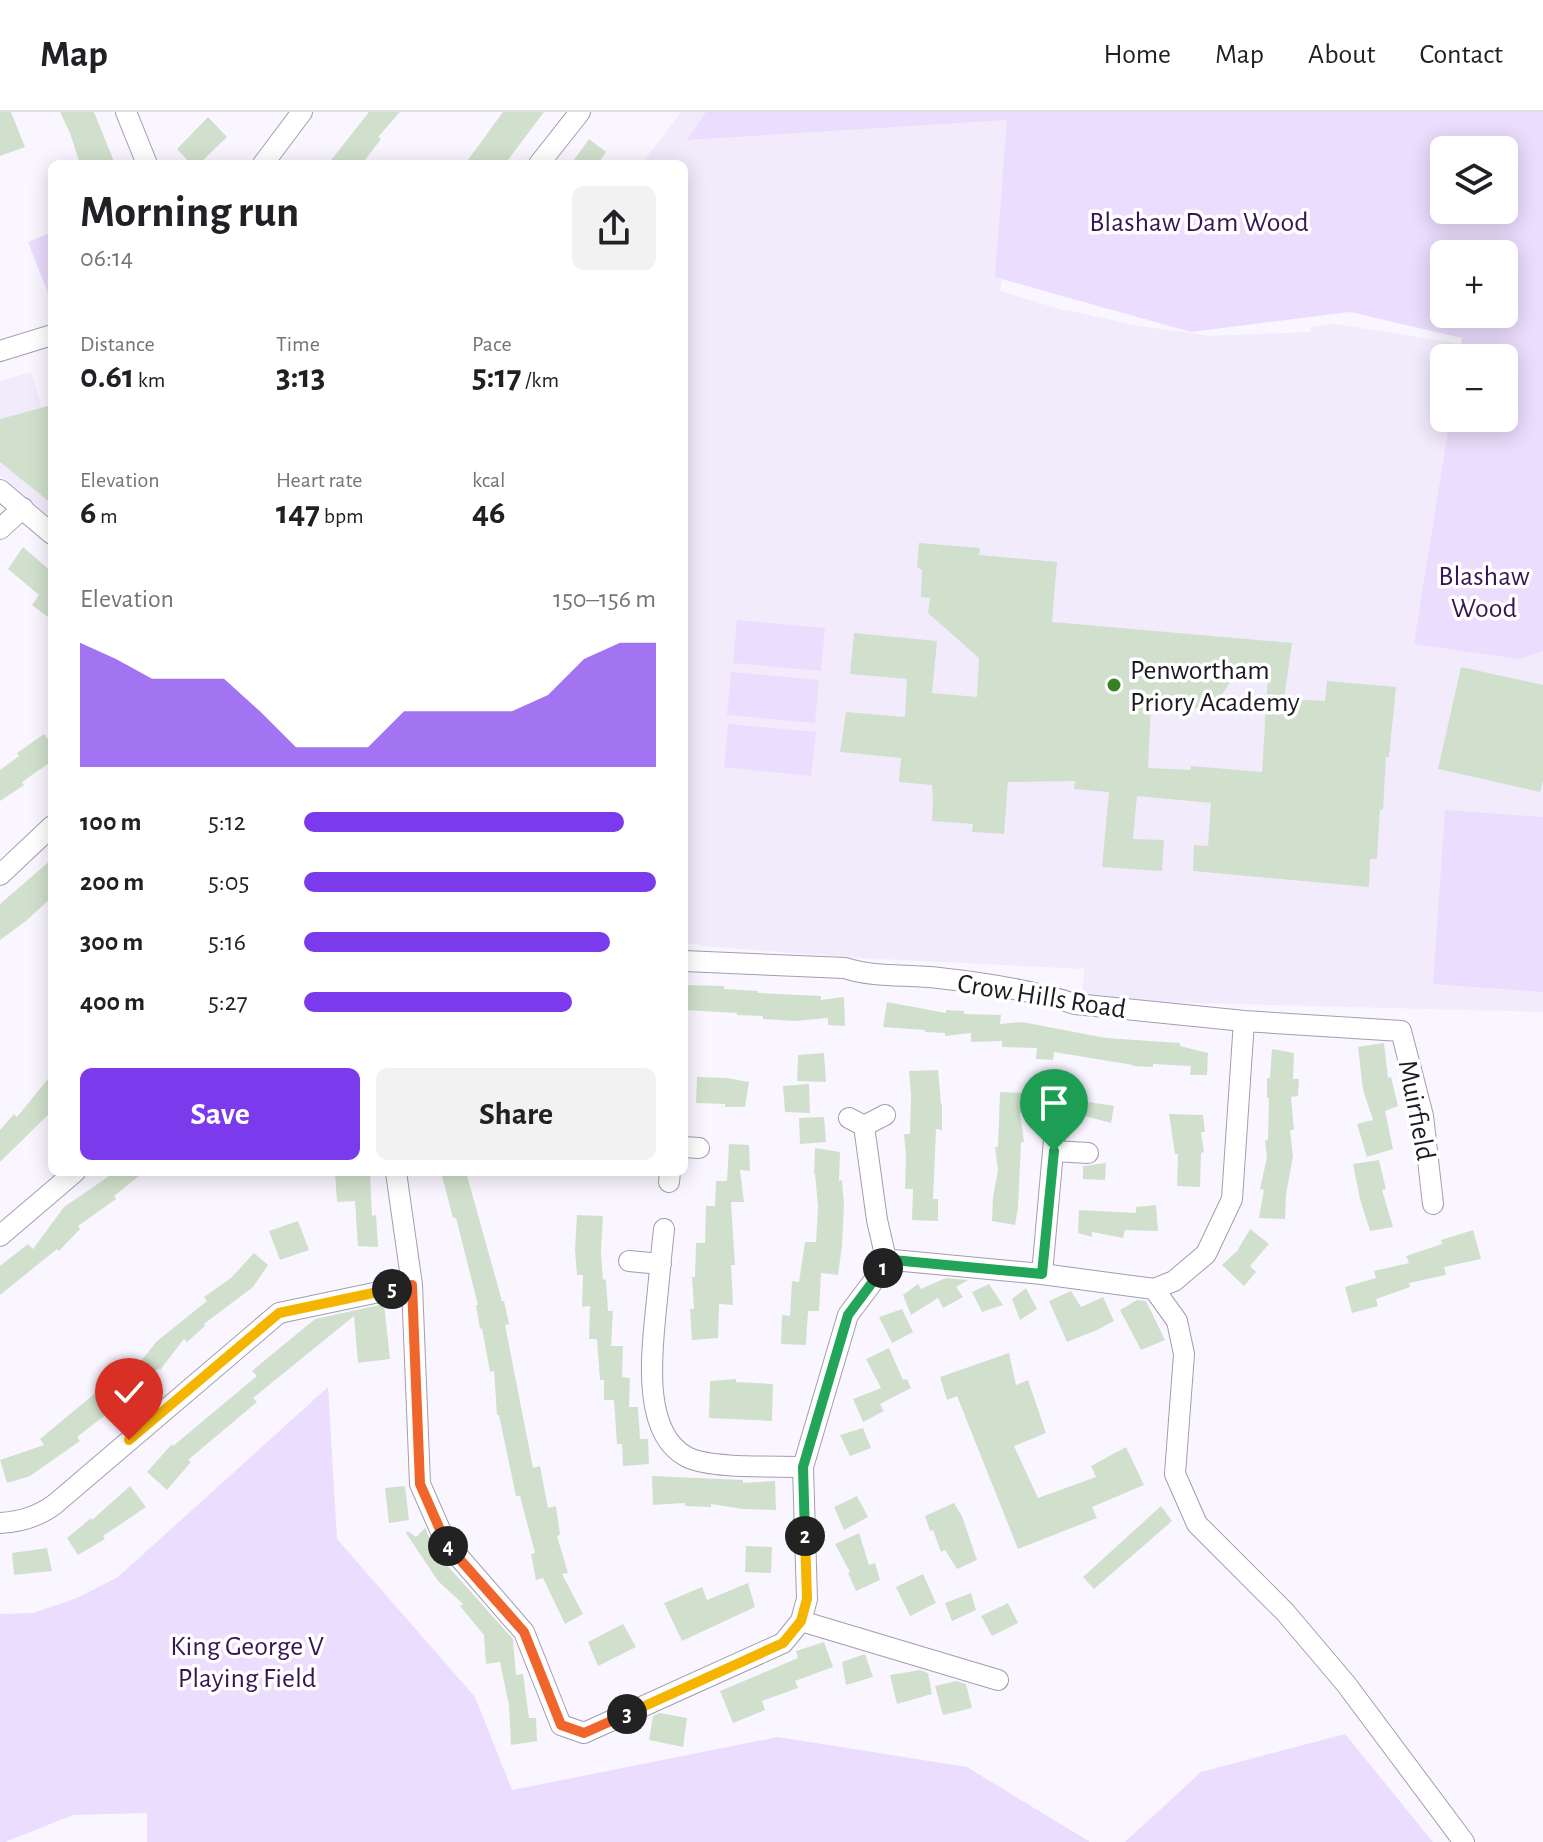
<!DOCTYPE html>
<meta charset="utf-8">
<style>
body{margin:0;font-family:"Alegreya Sans",sans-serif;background:#f2f2f2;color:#202124;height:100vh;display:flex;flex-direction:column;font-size:30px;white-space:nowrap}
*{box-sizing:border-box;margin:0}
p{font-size:26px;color:#757577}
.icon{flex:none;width:44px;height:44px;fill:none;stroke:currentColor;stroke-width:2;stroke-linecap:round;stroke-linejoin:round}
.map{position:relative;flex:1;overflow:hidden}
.side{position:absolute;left:48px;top:48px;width:640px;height:1016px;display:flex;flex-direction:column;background:#fff;border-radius:12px;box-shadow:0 4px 20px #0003}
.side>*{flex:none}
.controls{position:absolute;left:1430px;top:24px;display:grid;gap:16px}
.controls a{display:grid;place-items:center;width:88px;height:88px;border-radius:12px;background:#fff;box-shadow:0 4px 20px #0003;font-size:40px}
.pin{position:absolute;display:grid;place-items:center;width:68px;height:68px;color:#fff;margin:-82px -34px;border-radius:50% 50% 50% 0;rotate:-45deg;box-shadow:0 0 8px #0007}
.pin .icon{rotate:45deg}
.km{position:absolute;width:40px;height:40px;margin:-20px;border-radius:50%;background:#222;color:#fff;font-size:22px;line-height:40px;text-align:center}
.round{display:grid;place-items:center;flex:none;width:84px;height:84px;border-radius:12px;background:#f2f2f2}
.headline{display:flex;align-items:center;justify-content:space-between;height:136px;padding:0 32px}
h1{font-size:44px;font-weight:600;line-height:60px}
.metrics{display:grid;grid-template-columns:repeat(3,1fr);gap:12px;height:136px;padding:8px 32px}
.metrics div{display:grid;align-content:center}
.metrics b{font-size:34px;font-weight:600}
.metrics small{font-size:22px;font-weight:400}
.metrics p{font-size:22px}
.chart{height:224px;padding:16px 32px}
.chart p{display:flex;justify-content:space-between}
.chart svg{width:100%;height:144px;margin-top:8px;fill:#7c3aed;opacity:.7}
.action{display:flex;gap:16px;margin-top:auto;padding:16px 32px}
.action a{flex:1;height:92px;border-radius:12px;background:#7c3aed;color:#fff;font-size:32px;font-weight:600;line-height:92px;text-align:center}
.action a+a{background:#f2f2f2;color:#202124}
ul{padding:0 32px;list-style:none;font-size:26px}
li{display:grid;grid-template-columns:128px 96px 1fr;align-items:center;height:60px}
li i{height:20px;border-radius:10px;background:#7c3aed}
header{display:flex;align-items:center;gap:48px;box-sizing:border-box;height:112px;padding:0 40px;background:#fff;border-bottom:2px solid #e0e0e0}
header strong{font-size:38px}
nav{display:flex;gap:44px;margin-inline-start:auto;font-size:28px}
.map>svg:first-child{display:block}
</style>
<header>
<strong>Map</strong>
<nav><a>Home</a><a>Map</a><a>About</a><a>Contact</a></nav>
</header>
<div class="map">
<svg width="1543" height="1730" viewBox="0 0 1543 1730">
<rect width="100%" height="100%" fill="#faf6ff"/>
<path fill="#f2ebfc" d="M 681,0 L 1028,0 L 1021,35 L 1000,179 L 1066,199 L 1067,198 L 1133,213 L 1211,224 L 1310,220 L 1311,215 L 1335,212 L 1480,235 L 1478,246 L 1444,246 L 1444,306 L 1468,306 L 1543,371 L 1543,900 L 1082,888 L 1084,857 L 860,846 L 700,834 L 699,832 L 684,832 L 684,52 L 641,52 Z
M 32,260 L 52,338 L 52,406 L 0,363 L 0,269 Z"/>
<path fill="#ebddfd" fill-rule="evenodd" d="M 706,0 L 1543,0 L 1543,539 L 1519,547 L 1414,532 L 1450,306 L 1504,306 L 1504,246 L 1459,246 L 1462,226 L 1350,200 L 1191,220 L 995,165 L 1007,8 L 687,28 ZM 1444,38 L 1504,38 L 1504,98 L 1444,98 ZM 1444,142 L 1504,142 L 1504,202 L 1444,202 Z
M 52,120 L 52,185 L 50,186 L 28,130 Z
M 737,508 L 825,516 L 821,559 L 733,551 Z
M 731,560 L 819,568 L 815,611 L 727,603 Z
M 728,612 L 816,620 L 811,664 L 724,655 Z
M 1445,698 L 1543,705 L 1543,880 L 1433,872 Z
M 328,1275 L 337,1427 L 475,1585 L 512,1678 L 778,1625 L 967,1655 L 1090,1730 L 147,1730 L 147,1701 L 73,1703 L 5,1730 L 0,1730 L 0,1502 L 33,1501 L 77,1486 L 118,1465 Z
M 1345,1622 L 1433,1730 L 1125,1730 L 1201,1660 Z"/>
<path fill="#d1e0cd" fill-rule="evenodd" d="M 0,0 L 11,0 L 25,35 L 0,44 Z
M 60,0 L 94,0 L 115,52 L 80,52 L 70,21 Z
M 369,0 L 400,0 L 378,25 L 381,27 L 362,52 L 328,52 Z
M 503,0 L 544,0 L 505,52 L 465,52 Z
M 208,5 L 227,25 L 199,52 L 191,52 L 177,37 Z
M 589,27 L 606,40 L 598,52 L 571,52 Z
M 52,293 L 52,392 L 0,350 L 0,307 Z
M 919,431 L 980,436 L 979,443 L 1057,450 L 1052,510 L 1292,531 L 1284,587 L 1325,589 L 1327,569 L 1396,575 L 1389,645 L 1386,645 L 1383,698 L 1380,697 L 1377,747 L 1370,747 L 1369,775 L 1193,759 L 1194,733 L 1208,734 L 1211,691 L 1137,684 L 1133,727 L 1164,728 L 1162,759 L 1102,755 L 1109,680 L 1074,677 L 1075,669 L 1008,670 L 1004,722 L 972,720 L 973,712 L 932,709 L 933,689 L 932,673 L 899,670 L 901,646 L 840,640 L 846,600 L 905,605 L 907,567 L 850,562 L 854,521 L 937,529 L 932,581 L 977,585 L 979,546 L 928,501 L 930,486 L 921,485 L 922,458 L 917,455 ZM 1237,560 L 1268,563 L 1262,660 L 1191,654 L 1191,658 L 1148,656 L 1151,592 L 1212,597 Z
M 23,435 L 52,460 L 52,508 L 32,493 L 39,483 L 8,457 Z
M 1461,555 L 1543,573 L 1543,669 L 1540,680 L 1438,657 Z
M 44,622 L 52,632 L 52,649 L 22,670 L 24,673 L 0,689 L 0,658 L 19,644 L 17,641 Z
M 52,747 L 52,785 L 26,809 L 0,828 L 0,792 Z
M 684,873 L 724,874 L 724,877 L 758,879 L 758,881 L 821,884 L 821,888 L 844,885 L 845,914 L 828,913 L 828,906 L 795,909 L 763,907 L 763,904 L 737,903 L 737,901 L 684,898 Z
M 887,890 L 946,901 L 946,898 L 964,899 L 964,902 L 1001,903 L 1000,912 L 1022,910 L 1106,926 L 1180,931 L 1180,934 L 1208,941 L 1207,963 L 1190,963 L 1191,954 L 1153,952 L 1153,955 L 1133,954 L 1133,953 L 1054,940 L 1053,948 L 1036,947 L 1037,936 L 1002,935 L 1002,929 L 971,930 L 971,921 L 945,924 L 945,921 L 925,920 L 925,918 L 883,915 Z
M 1384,931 L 1388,966 L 1391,965 L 1398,994 L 1385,999 L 1393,1037 L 1367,1045 L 1357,1012 L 1373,1008 L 1363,978 L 1358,935 Z
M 1272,937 L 1294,941 L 1293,967 L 1299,967 L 1298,984 L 1291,985 L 1294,1018 L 1290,1018 L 1293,1044 L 1286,1083 L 1285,1107 L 1259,1106 L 1264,1078 L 1260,1077 L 1267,1045 L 1265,1029 L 1268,1028 L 1269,986 L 1267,986 L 1267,966 L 1270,966 Z
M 824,941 L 826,970 L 797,969 L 798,943 Z
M 938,958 L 941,992 L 942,992 L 942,1018 L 936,1017 L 933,1087 L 938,1087 L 938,1109 L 912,1108 L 913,1077 L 905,1077 L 906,1045 L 904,1022 L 910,1022 L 911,982 L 909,959 Z
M 52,962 L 52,999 L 0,1050 L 0,1018 L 14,1002 L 17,1005 Z
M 697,965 L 727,966 L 749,970 L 745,995 L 725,995 L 725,992 L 696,991 Z
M 809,972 L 810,1001 L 785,1000 L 783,974 Z
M 1000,980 L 1026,981 L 1025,1001 L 1020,1001 L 1024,1030 L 1021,1030 L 1018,1096 L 1015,1113 L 992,1109 L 993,1085 L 998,1058 L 995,1035 L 998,1035 Z
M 1089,990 L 1114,994 L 1111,1011 L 1085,1004 Z
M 1169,1002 L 1203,1003 L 1205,1020 L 1201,1020 L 1204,1040 L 1201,1041 L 1200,1075 L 1177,1074 L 1178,1042 L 1175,1042 Z
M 824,1005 L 826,1030 L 800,1032 L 799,1006 Z
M 729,1032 L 749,1033 L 750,1059 L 740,1058 L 744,1090 L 731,1090 L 735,1153 L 731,1153 L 733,1193 L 719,1192 L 718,1226 L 692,1228 L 690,1197 L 694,1197 L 692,1165 L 695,1165 L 696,1131 L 705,1131 L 706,1094 L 715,1094 L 716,1069 L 727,1069 Z
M 815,1036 L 840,1040 L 839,1069 L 842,1068 L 844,1094 L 842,1134 L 838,1163 L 821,1161 L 819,1199 L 808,1199 L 806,1233 L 781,1232 L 782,1203 L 790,1204 L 792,1169 L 799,1170 L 805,1130 L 816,1130 L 818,1094 L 815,1062 L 814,1062 Z
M 1379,1048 L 1386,1077 L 1382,1078 L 1393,1115 L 1370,1119 L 1360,1087 L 1353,1052 Z
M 1106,1051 L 1105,1068 L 1083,1067 L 1083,1054 Z
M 115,1060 L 144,1060 L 114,1084 L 116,1087 L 78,1114 L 80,1117 L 59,1139 L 57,1137 L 0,1183 L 0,1154 L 28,1132 L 33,1137 L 64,1095 Z
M 335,1060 L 370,1060 L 372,1104 L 376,1103 L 378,1135 L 358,1134 L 355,1089 L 337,1090 Z
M 441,1060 L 466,1060 L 502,1189 L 504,1189 L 509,1212 L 505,1213 L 533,1356 L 540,1354 L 548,1396 L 556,1394 L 560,1423 L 557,1424 L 568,1461 L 562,1462 L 583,1502 L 565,1512 L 543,1466 L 536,1468 L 531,1442 L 535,1441 L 520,1384 L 516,1384 L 499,1303 L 497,1303 L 494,1259 L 490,1260 L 482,1216 L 480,1217 L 476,1193 L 478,1193 L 456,1106 L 453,1106 Z
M 1156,1093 L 1158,1119 L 1125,1118 L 1123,1126 L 1092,1120 L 1092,1125 L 1078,1121 L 1079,1098 L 1136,1101 L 1136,1095 Z
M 577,1103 L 603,1104 L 601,1139 L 603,1168 L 606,1167 L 608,1199 L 613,1199 L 611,1234 L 623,1234 L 622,1265 L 630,1266 L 629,1295 L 638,1295 L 640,1327 L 648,1327 L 649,1352 L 623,1354 L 622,1332 L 617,1332 L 614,1288 L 604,1288 L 604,1268 L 600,1268 L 597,1227 L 589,1227 L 590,1194 L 582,1195 L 583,1163 L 577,1163 L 575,1138 Z
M 298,1109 L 309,1138 L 280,1148 L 269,1119 Z
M 1250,1117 L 1269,1132 L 1250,1154 L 1256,1160 L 1244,1174 L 1222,1153 L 1237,1139 Z
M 1473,1118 L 1481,1147 L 1444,1155 L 1446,1163 L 1409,1171 L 1410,1175 L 1376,1187 L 1378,1194 L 1352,1201 L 1345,1175 L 1376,1166 L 1374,1159 L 1409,1151 L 1406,1144 L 1442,1132 L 1441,1128 Z
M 254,1141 L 268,1153 L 253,1175 L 204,1212 L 205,1214 L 187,1230 L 184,1227 L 160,1258 L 159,1256 L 125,1288 L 77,1325 L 80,1329 L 30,1364 L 7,1371 L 0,1348 L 44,1333 L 40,1327 L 99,1278 L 101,1280 L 141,1249 L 157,1229 L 207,1189 L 204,1185 L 231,1166 Z
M 946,1166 L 968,1168 L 956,1175 L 963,1185 L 943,1196 L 938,1186 L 911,1203 L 903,1183 L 918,1172 L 921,1177 Z
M 989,1172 L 1003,1193 L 982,1200 L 972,1180 Z
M 1026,1176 L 1037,1197 L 1020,1208 L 1012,1187 Z
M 1071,1179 L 1081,1195 L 1103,1185 L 1114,1209 L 1097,1218 L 1067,1230 L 1049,1189 Z
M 1137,1188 L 1146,1189 L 1165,1228 L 1141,1238 L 1120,1198 Z
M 384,1192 L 390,1247 L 358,1251 L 354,1204 L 253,1286 L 257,1290 L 188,1348 L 191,1350 L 167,1378 L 147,1360 L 172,1332 L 173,1334 L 257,1264 L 252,1259 L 315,1207 Z
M 902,1197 L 913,1220 L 892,1231 L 879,1205 Z
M 889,1236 L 903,1268 L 907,1267 L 911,1276 L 880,1292 L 884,1299 L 863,1310 L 853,1287 L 881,1276 L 866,1247 Z
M 1009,1241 L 1016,1273 L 1028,1268 L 1046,1321 L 1014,1334 L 1038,1386 L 1096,1365 L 1091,1354 L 1126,1335 L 1144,1373 L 1092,1395 L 1097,1406 L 1018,1437 L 957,1284 L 947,1288 L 940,1265 Z
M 736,1267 L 736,1270 L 773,1272 L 772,1309 L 709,1306 L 710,1269 Z
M 863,1316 L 871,1336 L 850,1344 L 840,1323 Z
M 652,1364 L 743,1368 L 743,1371 L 775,1369 L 776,1398 L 743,1397 L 711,1392 L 711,1395 L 685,1394 L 685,1391 L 653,1393 Z
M 130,1374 L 146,1395 L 103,1424 L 105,1427 L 78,1443 L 67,1426 L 91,1406 L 92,1408 Z
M 405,1374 L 409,1408 L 389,1411 L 385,1376 Z
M 857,1384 L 868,1405 L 844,1418 L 834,1395 Z
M 954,1391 L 962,1404 L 977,1448 L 957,1457 L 945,1438 L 941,1440 L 933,1418 L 930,1419 L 925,1404 Z
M 1161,1394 L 1172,1409 L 1094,1477 L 1083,1465 Z
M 425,1416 L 437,1442 L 513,1527 L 516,1563 L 523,1562 L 529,1606 L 536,1606 L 537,1629 L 511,1633 L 509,1593 L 500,1550 L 486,1552 L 484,1523 L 460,1494 L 463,1492 L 438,1469 L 406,1421 L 408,1419 L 416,1425 Z
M 859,1421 L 869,1453 L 875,1451 L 880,1468 L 856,1479 L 848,1461 L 850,1460 L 835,1432 Z
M 746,1434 L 772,1435 L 771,1461 L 745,1460 Z
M 47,1436 L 52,1459 L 14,1463 L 12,1441 Z
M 923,1462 L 936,1491 L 910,1504 L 896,1475 Z
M 748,1471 L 755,1495 L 682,1529 L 664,1491 L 702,1475 L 707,1488 Z
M 971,1481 L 976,1498 L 952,1509 L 945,1491 Z
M 1008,1491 L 1018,1511 L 992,1524 L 981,1504 Z
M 623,1512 L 636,1535 L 598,1554 L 588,1530 Z
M 824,1530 L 833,1555 L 795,1569 L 798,1576 L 762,1589 L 765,1598 L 733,1611 L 720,1579 L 798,1546 L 796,1539 Z
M 865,1542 L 873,1565 L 846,1573 L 842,1550 Z
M 920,1558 L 928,1561 L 932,1582 L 897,1592 L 890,1563 Z
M 956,1569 L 966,1572 L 972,1596 L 943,1603 L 935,1574 Z
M 660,1601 L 687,1606 L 683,1635 L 649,1628 L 653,1604 Z"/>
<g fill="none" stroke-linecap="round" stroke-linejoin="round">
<g stroke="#a59cb0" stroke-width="22">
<path id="minor" d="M 126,0 L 147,52
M 263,52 L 302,0
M 539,52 L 580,0
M 0,239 L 52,223
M 0,378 L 52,422
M 0,417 L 23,396
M 0,763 L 52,714
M 684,849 L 845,856 C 875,866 908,862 939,866 C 984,871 1032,878 1075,892 L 1244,909 L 1401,919 L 1423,1004 L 1433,1092
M 849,1006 L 864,1014 L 885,1003
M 864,1014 L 877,1108 L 887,1151
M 684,1035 L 699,1036
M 1054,1039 L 1088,1041
M 396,1060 L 412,1173 L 420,1372 L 445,1429 L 524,1520 L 561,1613 L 584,1621 L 783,1531 L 801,1509 L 807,1487 L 803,1355 L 848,1203 L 887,1151 L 893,1148 L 1042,1162 L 1154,1177 L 1174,1169 L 1206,1142 L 1232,1087 L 1244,909
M 669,1070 L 670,1060
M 664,1117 C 661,1143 659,1170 656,1197 C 652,1239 641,1321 687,1345 C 711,1357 774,1354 803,1355
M 0,1124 L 75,1060
M 629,1149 L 661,1152
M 1042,1162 L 1056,1006
M 1154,1177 L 1177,1209 L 1184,1242 L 1175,1362 L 1197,1412 L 1285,1500 L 1346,1572 L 1464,1730
M 0,1411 C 21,1410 38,1405 55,1392 L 279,1201 L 412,1173
M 801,1509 L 998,1568"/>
</g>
<use href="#minor" stroke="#fff" stroke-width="20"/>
</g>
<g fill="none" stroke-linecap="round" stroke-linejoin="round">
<g stroke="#fff" stroke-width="16">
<path id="split-1" d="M 883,1156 L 887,1151 L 893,1148 L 1042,1162 L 1054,1039"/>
</g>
<g stroke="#fff" stroke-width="16">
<path id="split-2" d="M 805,1424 L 803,1355 L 848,1203 L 883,1156"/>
</g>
<g stroke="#fff" stroke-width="16">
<path id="split-3" d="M 627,1602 L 783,1531 L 801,1509 L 807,1487 L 805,1424"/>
</g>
<g stroke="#fff" stroke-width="16">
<path id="split-4" d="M 448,1434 L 524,1520 L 561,1613 L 584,1621 L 627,1602"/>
</g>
<g stroke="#fff" stroke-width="16">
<path id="split-5" d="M 392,1177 L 412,1173 L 420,1372 L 445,1429 L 448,1434"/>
</g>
<g stroke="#fff" stroke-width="16">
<path id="split-6" d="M 129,1328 L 279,1201 L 392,1177"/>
</g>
<use href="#split-1" stroke="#22a559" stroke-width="10"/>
<use href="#split-2" stroke="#22a559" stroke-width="10"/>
<use href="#split-3" stroke="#f5b400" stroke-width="10"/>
<use href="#split-4" stroke="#f0652b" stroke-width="10"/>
<use href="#split-5" stroke="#f0652b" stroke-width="10"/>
<use href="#split-6" stroke="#f5b400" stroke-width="10"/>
</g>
<circle fill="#388025" stroke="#fff" stroke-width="3" cx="1114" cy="573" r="8"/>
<g text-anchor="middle" stroke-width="7" stroke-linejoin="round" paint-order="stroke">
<g font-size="28" fill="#361553" stroke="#fff">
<text x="1199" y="119">Blashaw Dam Wood</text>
<text x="1484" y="473">Blashaw<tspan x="1484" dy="32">Wood</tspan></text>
<text x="247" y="1543">King George V<tspan x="247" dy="32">Playing Field</tspan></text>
</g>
<g font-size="28" fill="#1d1a21" stroke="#fff" text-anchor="start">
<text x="1130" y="567">Penwortham<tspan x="1130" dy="32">Priory Academy</tspan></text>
</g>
<g font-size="28" fill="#1d1a21" stroke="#fff">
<text transform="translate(1042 883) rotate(9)" y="10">Crow Hills Road</text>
<text transform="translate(1418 998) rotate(79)" y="10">Muirfield</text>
</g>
</g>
</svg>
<div class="controls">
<a><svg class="icon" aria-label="layers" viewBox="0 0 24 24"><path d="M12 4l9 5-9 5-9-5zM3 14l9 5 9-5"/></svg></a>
<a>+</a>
<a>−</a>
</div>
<div class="pin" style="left:1054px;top:1039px;background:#1e9e55"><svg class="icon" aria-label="arrive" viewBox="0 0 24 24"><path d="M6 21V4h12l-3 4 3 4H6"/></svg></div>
<div class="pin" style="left:129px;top:1328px;background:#d93025"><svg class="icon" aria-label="check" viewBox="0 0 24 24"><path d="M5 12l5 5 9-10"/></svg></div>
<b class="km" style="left:883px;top:1156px">1</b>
<b class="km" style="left:805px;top:1424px">2</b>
<b class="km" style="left:627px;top:1602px">3</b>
<b class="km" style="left:448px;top:1434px">4</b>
<b class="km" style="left:392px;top:1177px">5</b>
<section class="side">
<div class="headline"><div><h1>Morning run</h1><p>06:14</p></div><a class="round"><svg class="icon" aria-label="share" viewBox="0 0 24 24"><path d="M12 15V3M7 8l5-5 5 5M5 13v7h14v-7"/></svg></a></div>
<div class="metrics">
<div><p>Distance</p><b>0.61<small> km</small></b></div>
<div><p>Time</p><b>3:13</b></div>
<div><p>Pace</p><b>5:17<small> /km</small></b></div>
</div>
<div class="metrics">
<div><p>Elevation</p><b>6<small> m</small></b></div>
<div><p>Heart rate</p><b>147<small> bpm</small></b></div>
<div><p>kcal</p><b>46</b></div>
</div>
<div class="chart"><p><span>Elevation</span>150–156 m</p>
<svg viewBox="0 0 160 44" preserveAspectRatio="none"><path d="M0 44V6L10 11L20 17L30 17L40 17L50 27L60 38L70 38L80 38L90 27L100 27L110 27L120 27L130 22L140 11L150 6L160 6V44z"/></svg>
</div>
<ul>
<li><b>100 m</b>5:12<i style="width:91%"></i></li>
<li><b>200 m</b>5:05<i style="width:100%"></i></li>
<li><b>300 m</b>5:16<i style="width:87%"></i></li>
<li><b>400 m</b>5:27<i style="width:76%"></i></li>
</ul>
<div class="action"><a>Save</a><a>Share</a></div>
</section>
</div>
